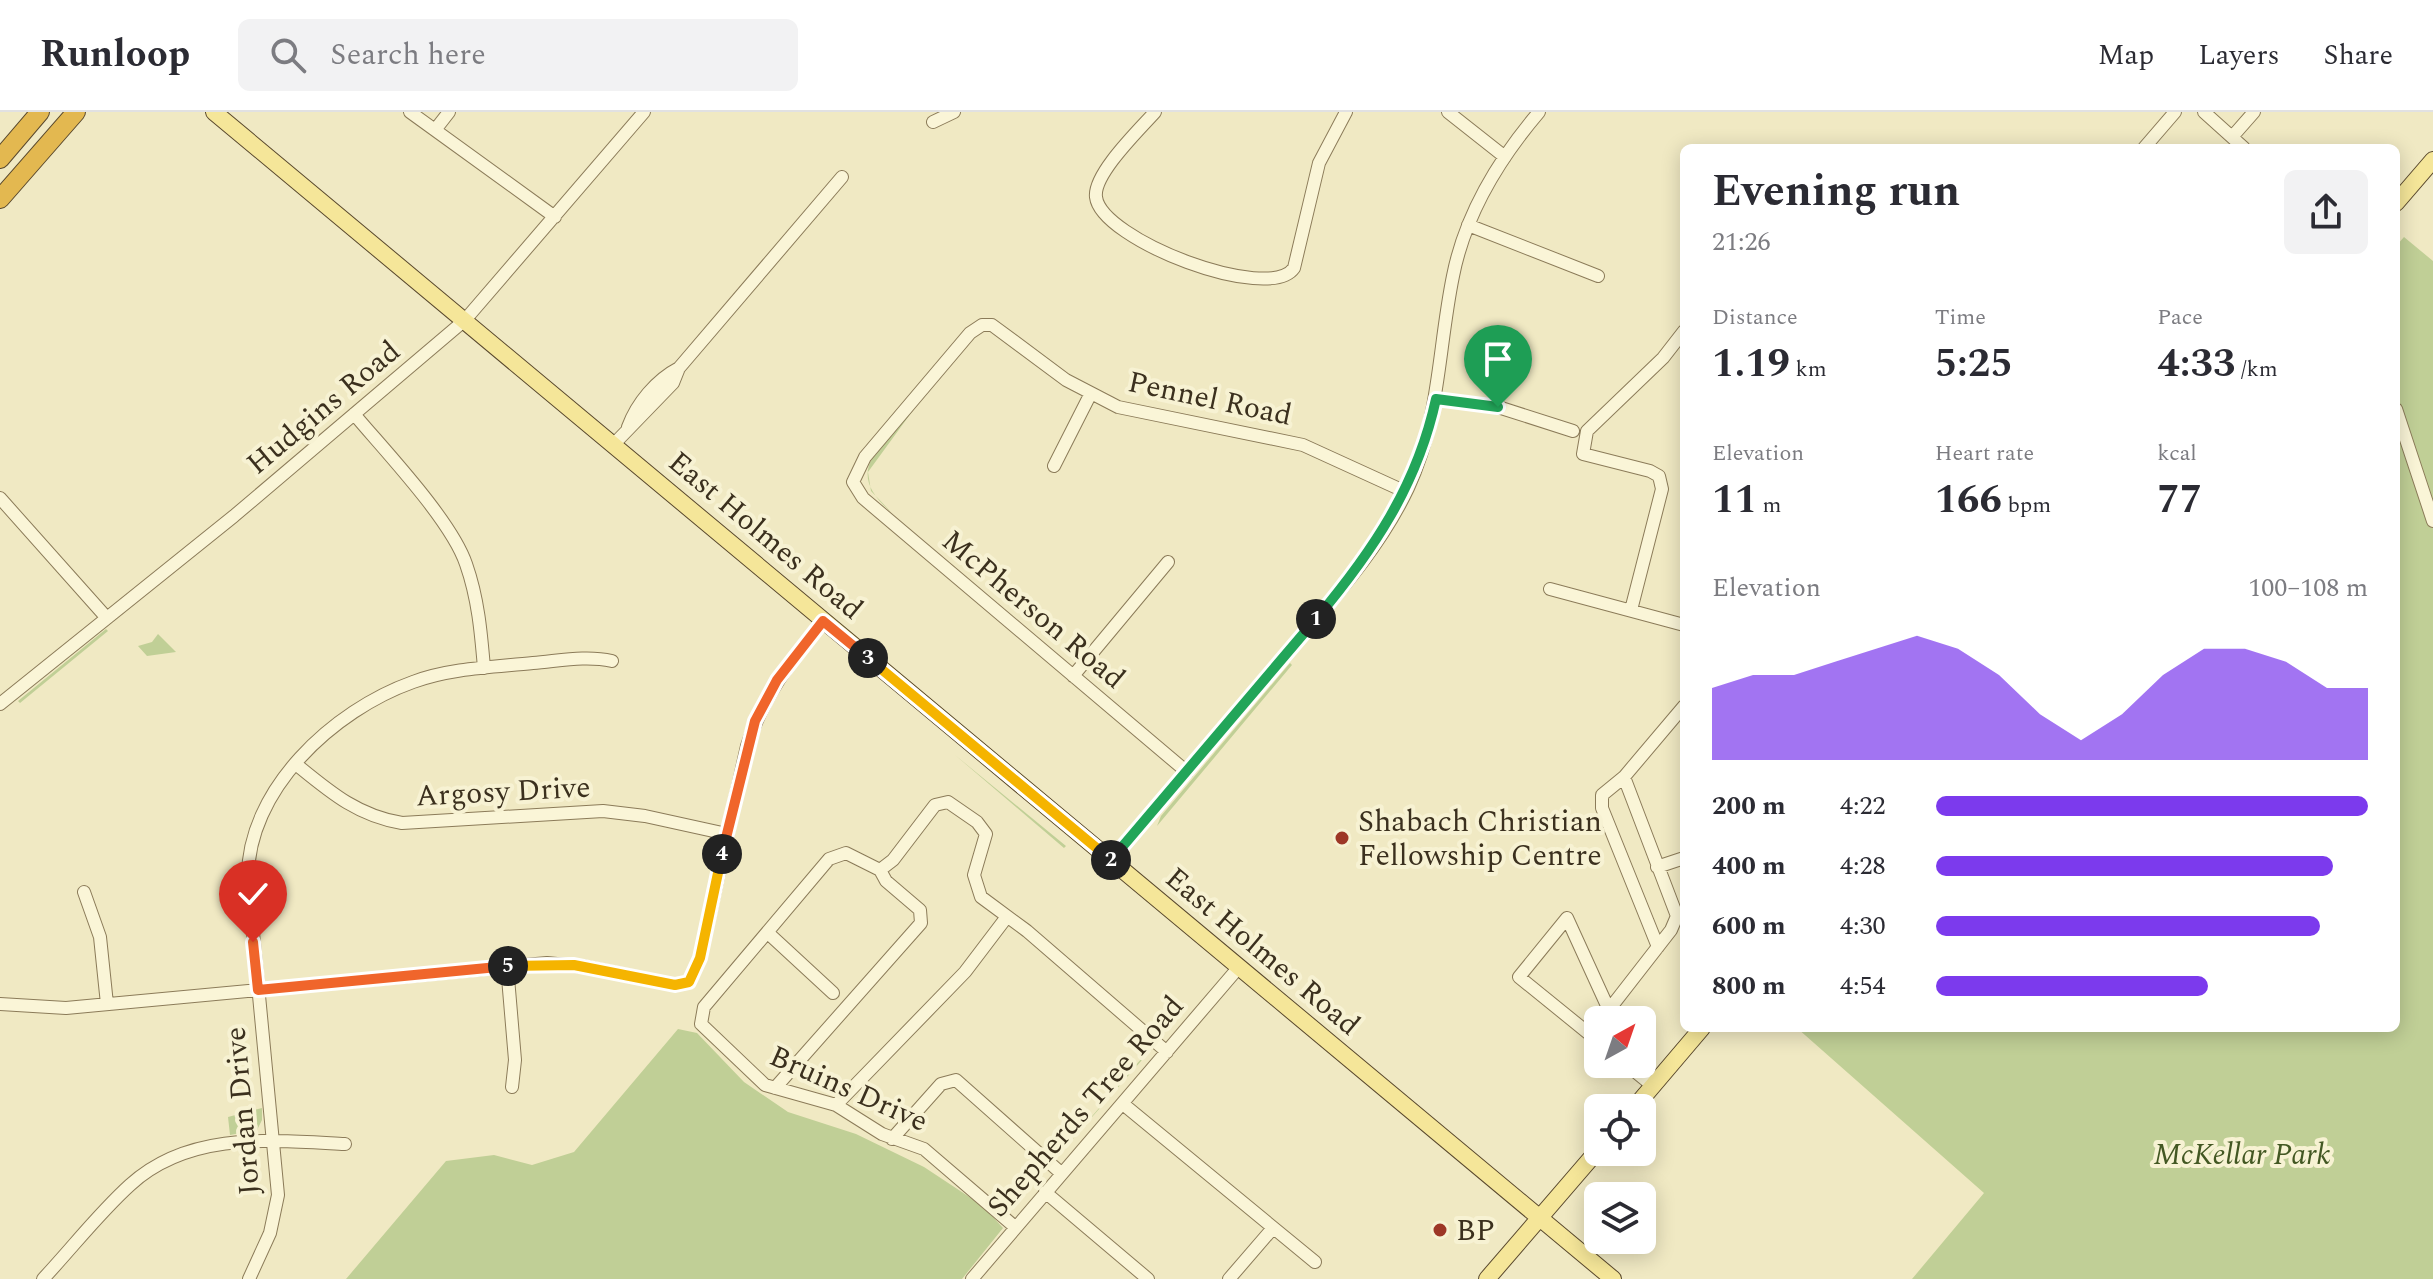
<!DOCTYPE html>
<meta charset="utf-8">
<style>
body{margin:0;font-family:Spectral,serif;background:#f2f2f3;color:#2b2b33;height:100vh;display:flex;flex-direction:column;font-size:30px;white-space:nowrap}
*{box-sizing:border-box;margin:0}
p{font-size:26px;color:#7c7c81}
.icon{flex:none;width:44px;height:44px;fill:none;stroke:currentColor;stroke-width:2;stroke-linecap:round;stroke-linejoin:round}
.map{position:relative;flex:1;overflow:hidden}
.drawer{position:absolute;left:1680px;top:32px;width:720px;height:888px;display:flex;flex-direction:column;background:#fff;border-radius:12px;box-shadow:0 4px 20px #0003}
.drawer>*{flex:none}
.needle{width:52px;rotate:40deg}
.buttons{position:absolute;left:1584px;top:894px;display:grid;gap:16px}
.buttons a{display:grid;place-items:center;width:72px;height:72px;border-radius:12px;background:#fff;box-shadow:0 4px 20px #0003;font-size:40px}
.pin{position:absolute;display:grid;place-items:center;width:68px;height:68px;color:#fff;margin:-82px -34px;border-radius:50% 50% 50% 0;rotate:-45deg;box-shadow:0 0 8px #0007}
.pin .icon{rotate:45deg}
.km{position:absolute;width:40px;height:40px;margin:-20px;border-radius:50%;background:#222;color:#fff;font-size:22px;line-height:40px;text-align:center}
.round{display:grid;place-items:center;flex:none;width:84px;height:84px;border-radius:12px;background:#f2f2f3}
.head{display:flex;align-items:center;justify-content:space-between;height:136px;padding:0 32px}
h1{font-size:44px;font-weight:700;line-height:60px}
.figures{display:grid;grid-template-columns:repeat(3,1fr);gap:12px;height:136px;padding:8px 32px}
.figures div{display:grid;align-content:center}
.figures b{font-size:40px;font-weight:700}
.figures small{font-size:22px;font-weight:400}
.figures p{font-size:22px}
.chart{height:224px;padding:16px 32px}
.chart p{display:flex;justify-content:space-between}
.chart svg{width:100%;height:144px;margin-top:8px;fill:#7c3aed;opacity:.7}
ul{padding:0 32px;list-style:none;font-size:26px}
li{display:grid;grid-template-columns:128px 96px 1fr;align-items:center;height:60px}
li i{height:20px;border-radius:10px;background:#7c3aed}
header{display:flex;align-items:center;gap:48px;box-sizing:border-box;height:112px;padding:0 40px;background:#fff;border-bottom:2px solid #e1e1e2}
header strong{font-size:38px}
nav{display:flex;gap:44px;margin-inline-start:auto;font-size:28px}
.search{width:560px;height:72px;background:#f2f2f3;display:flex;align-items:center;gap:20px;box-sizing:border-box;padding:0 28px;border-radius:12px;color:#7c7c81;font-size:30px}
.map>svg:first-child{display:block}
</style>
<header>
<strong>Runloop</strong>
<div class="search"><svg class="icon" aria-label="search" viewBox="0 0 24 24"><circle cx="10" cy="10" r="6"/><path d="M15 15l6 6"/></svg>Search here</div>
<nav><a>Map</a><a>Layers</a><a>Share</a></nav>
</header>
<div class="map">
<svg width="2433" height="1167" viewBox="0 0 2433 1167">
<rect width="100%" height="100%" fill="#f0e9c3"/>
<path fill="#c0cf96" d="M 2404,125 L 2433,149 L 2433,1167 L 1912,1167 L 1984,1081 L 1797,916 L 2396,916 L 2396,134 Z
M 914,297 L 868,360 L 871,379 L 891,400 C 841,357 882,336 914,297 Z
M 106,517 L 108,519 L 20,591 L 18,589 Z
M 158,522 L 176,540 L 147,544 L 138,534 L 152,530 Z
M 1290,551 L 1292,553 L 1157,714 L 1161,704 Z
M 955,643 L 1066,734 L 1064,736 Z
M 678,917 L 697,921 L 744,970 L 788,1000 L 856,1022 L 924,1055 L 983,1094 L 1003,1116 L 962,1167 L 346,1167 L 446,1049 L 494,1043 L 532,1053 L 574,1040 Z
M 1148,939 L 1149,940 L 1057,1045 Z
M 262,996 L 262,1008 L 257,1018 L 230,1023 L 228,1005 Z"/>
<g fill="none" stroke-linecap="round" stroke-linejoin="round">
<g stroke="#8b7b59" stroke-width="14">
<path id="minor" d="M 410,0 L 555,105
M 1155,0 C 1140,17 1093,62 1096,85 C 1101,128 1269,192 1294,156 L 1319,51 L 1346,0
M 1448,0 L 1505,45
M 2204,0 L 2244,36
M 933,10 L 954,0
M 435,18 L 449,0
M 2232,25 L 2254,0
M 2144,36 L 2175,0
M 1468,113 L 1598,164
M 1436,287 L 1498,295 L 1573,319
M 2396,297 L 2433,409
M 354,302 C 385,339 451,408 466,452 C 478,486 481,520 484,556
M 628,315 C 637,291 656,268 679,256
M 614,332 L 673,271 L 679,256 L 842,65
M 1054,354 L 1090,283
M 0,386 L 106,505
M 1550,477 L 1684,513
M 1631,498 L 1662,377 L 1659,364 L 1650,359 L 1583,342 L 1587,319 L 1663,246 L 1684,219
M 1073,564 L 1168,450
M 0,592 L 234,404 L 465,208 L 644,0
M 297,653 C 330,680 358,704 402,711 L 603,699 L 645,704 L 727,722
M 1187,660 L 863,386 L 853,370 L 865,345 L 970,221 L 982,213 L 992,213 L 1066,268 L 1118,295 L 1303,333 L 1406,380
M 1624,665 L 1602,683 L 1602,696 L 1658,835
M 1110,748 C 1167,683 1223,616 1279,550 C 1325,495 1377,442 1408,376 C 1440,307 1438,237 1453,164 C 1465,103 1499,47 1539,0
M 1657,755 L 1684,746
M 84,780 L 100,825 L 107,892
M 768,821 L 833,881
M 507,854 L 515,948 L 512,975
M 0,892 L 66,896 L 547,851 L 587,855 L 675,873 L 689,870 L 700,846 L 747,634 C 763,585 791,548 823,509
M 1601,908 L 1671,818 L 1677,804 L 1624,665 L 1684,594
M 1598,929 L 1519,865 L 1567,806 L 1609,898
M 1626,952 L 1653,974
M 775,976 L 921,811 L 920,798 L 886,769 L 880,758
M 1123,992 L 1315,1150
M 836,993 L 965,860 L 1006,806
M 892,1027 L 941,972 L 956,968 L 1061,1061
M 1045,1080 L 1148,1167
M 1015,1115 L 924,1037 L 882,1022 L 836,993 L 765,973 L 701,912 L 704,895 L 829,747 L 846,741 L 880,758 L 893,748 L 935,693 L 948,690 L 977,710 L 986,722 L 974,763 L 981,785 L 1027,819 L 1167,940
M 43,1167 C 72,1136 99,1101 130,1073 C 189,1019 272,1028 345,1032
M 249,1167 L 270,1121 L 278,1083 L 248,768 C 246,678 334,598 413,570 C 450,556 495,555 533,551 C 559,549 586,543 612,549
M 972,1167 L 1239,855
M 1229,1167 L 1273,1116"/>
</g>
<g stroke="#59482d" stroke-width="18">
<path id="major" d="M 214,0 L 1613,1167
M 2396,91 L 2433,48
M 1634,996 L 1702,916
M 1487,1167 L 1598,1038"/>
</g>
<g stroke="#59482d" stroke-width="20">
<path id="highway" d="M 0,47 L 40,0
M 0,87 L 76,0"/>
</g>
<use href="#minor" stroke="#faf5d7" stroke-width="12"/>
<use href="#major" stroke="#f5e699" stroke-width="16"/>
<use href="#highway" stroke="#e3b850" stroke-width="18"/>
</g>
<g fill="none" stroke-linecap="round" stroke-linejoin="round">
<g stroke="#fff" stroke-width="16">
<path id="split-1" d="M 1316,507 C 1373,439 1417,374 1436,287 L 1498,295"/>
</g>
<g stroke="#fff" stroke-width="16">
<path id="split-2" d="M 1111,748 L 1316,507"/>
</g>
<g stroke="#fff" stroke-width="16">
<path id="split-3" d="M 868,546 L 1111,748"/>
</g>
<g stroke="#fff" stroke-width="16">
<path id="split-4" d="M 722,742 L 755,609 L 777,568 L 823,509 L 868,546"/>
</g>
<g stroke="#fff" stroke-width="16">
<path id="split-5" d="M 508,854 L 574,853 L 675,873 L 689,870 L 700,846 L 722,742"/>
</g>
<g stroke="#fff" stroke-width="16">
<path id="split-6" d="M 253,830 L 258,878 L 508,854"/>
</g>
<use href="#split-1" stroke="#22a559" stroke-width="10"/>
<use href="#split-2" stroke="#22a559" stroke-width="10"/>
<use href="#split-3" stroke="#f5b400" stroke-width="10"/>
<use href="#split-4" stroke="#f0652b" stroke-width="10"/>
<use href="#split-5" stroke="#f5b400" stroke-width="10"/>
<use href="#split-6" stroke="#f0652b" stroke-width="10"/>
</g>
<g fill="#9d3726" stroke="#f7f2d3" stroke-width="3">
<circle cx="1342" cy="726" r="8"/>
<circle cx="1440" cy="1118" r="8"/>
</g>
<g text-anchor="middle" stroke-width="8" stroke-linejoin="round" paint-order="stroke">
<g font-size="30" fill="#3b301e" stroke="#f7f2d3">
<text transform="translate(1210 286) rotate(12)" y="10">Pennel Road</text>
<text transform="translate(323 295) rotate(-40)" y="10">Hudgins Road</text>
<text transform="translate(766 423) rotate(40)" y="10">East Holmes Road</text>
<text transform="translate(1034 497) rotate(40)" y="10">McPherson Road</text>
<text transform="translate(503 679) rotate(-3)" y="10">Argosy Drive</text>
<text transform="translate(1263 839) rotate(40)" y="10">East Holmes Road</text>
<text transform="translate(849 976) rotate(24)" y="10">Bruins Drive</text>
<text transform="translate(1085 994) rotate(-49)" y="10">Shepherds Tree Road</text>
<text transform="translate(242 999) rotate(-95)" y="10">Jordan Drive</text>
</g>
<g font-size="30" fill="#3b301e" stroke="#f7f2d3" text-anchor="start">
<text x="1358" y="719">Shabach Christian<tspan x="1358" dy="34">Fellowship Centre</tspan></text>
<text x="1456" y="1128">BP</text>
</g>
<g font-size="30" font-style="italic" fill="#435823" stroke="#f7f2d3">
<text x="2242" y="1052">McKellar Park</text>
</g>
</g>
</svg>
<div class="buttons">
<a><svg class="needle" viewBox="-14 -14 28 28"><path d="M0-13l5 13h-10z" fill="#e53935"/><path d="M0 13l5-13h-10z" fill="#7c7c81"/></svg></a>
<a><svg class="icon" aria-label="locate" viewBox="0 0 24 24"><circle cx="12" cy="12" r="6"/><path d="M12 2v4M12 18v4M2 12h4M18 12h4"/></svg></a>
<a><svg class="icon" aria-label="layers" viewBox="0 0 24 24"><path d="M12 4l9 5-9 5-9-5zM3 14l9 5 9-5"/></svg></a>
</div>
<div class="pin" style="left:1498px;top:295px;background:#1e9e55"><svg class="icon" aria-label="arrive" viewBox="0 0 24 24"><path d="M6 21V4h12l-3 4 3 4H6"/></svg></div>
<div class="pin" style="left:253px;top:830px;background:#d93025"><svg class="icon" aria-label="check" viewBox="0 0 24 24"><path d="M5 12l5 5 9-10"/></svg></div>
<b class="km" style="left:1316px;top:507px">1</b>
<b class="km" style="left:1111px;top:748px">2</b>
<b class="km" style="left:868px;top:546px">3</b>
<b class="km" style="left:722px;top:742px">4</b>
<b class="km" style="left:508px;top:854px">5</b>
<section class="drawer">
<div class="head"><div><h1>Evening run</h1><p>21:26</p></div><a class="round"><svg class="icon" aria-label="share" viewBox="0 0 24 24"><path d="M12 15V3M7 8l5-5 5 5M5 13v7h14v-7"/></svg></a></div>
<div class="figures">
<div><p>Distance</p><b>1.19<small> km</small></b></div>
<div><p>Time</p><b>5:25</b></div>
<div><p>Pace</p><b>4:33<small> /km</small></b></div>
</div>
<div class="figures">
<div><p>Elevation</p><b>11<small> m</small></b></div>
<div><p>Heart rate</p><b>166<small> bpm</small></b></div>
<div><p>kcal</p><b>77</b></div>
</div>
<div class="chart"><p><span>Elevation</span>100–108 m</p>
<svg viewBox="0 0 160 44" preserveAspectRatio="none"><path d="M0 44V22L10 18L20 18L30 14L40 10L50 6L60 10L70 18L80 30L90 38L100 30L110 18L120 10L130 10L140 14L150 22L160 22V44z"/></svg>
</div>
<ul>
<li><b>200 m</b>4:22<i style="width:100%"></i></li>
<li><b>400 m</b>4:28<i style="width:92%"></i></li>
<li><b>600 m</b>4:30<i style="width:89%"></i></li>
<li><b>800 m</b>4:54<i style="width:63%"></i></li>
</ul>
</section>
</div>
